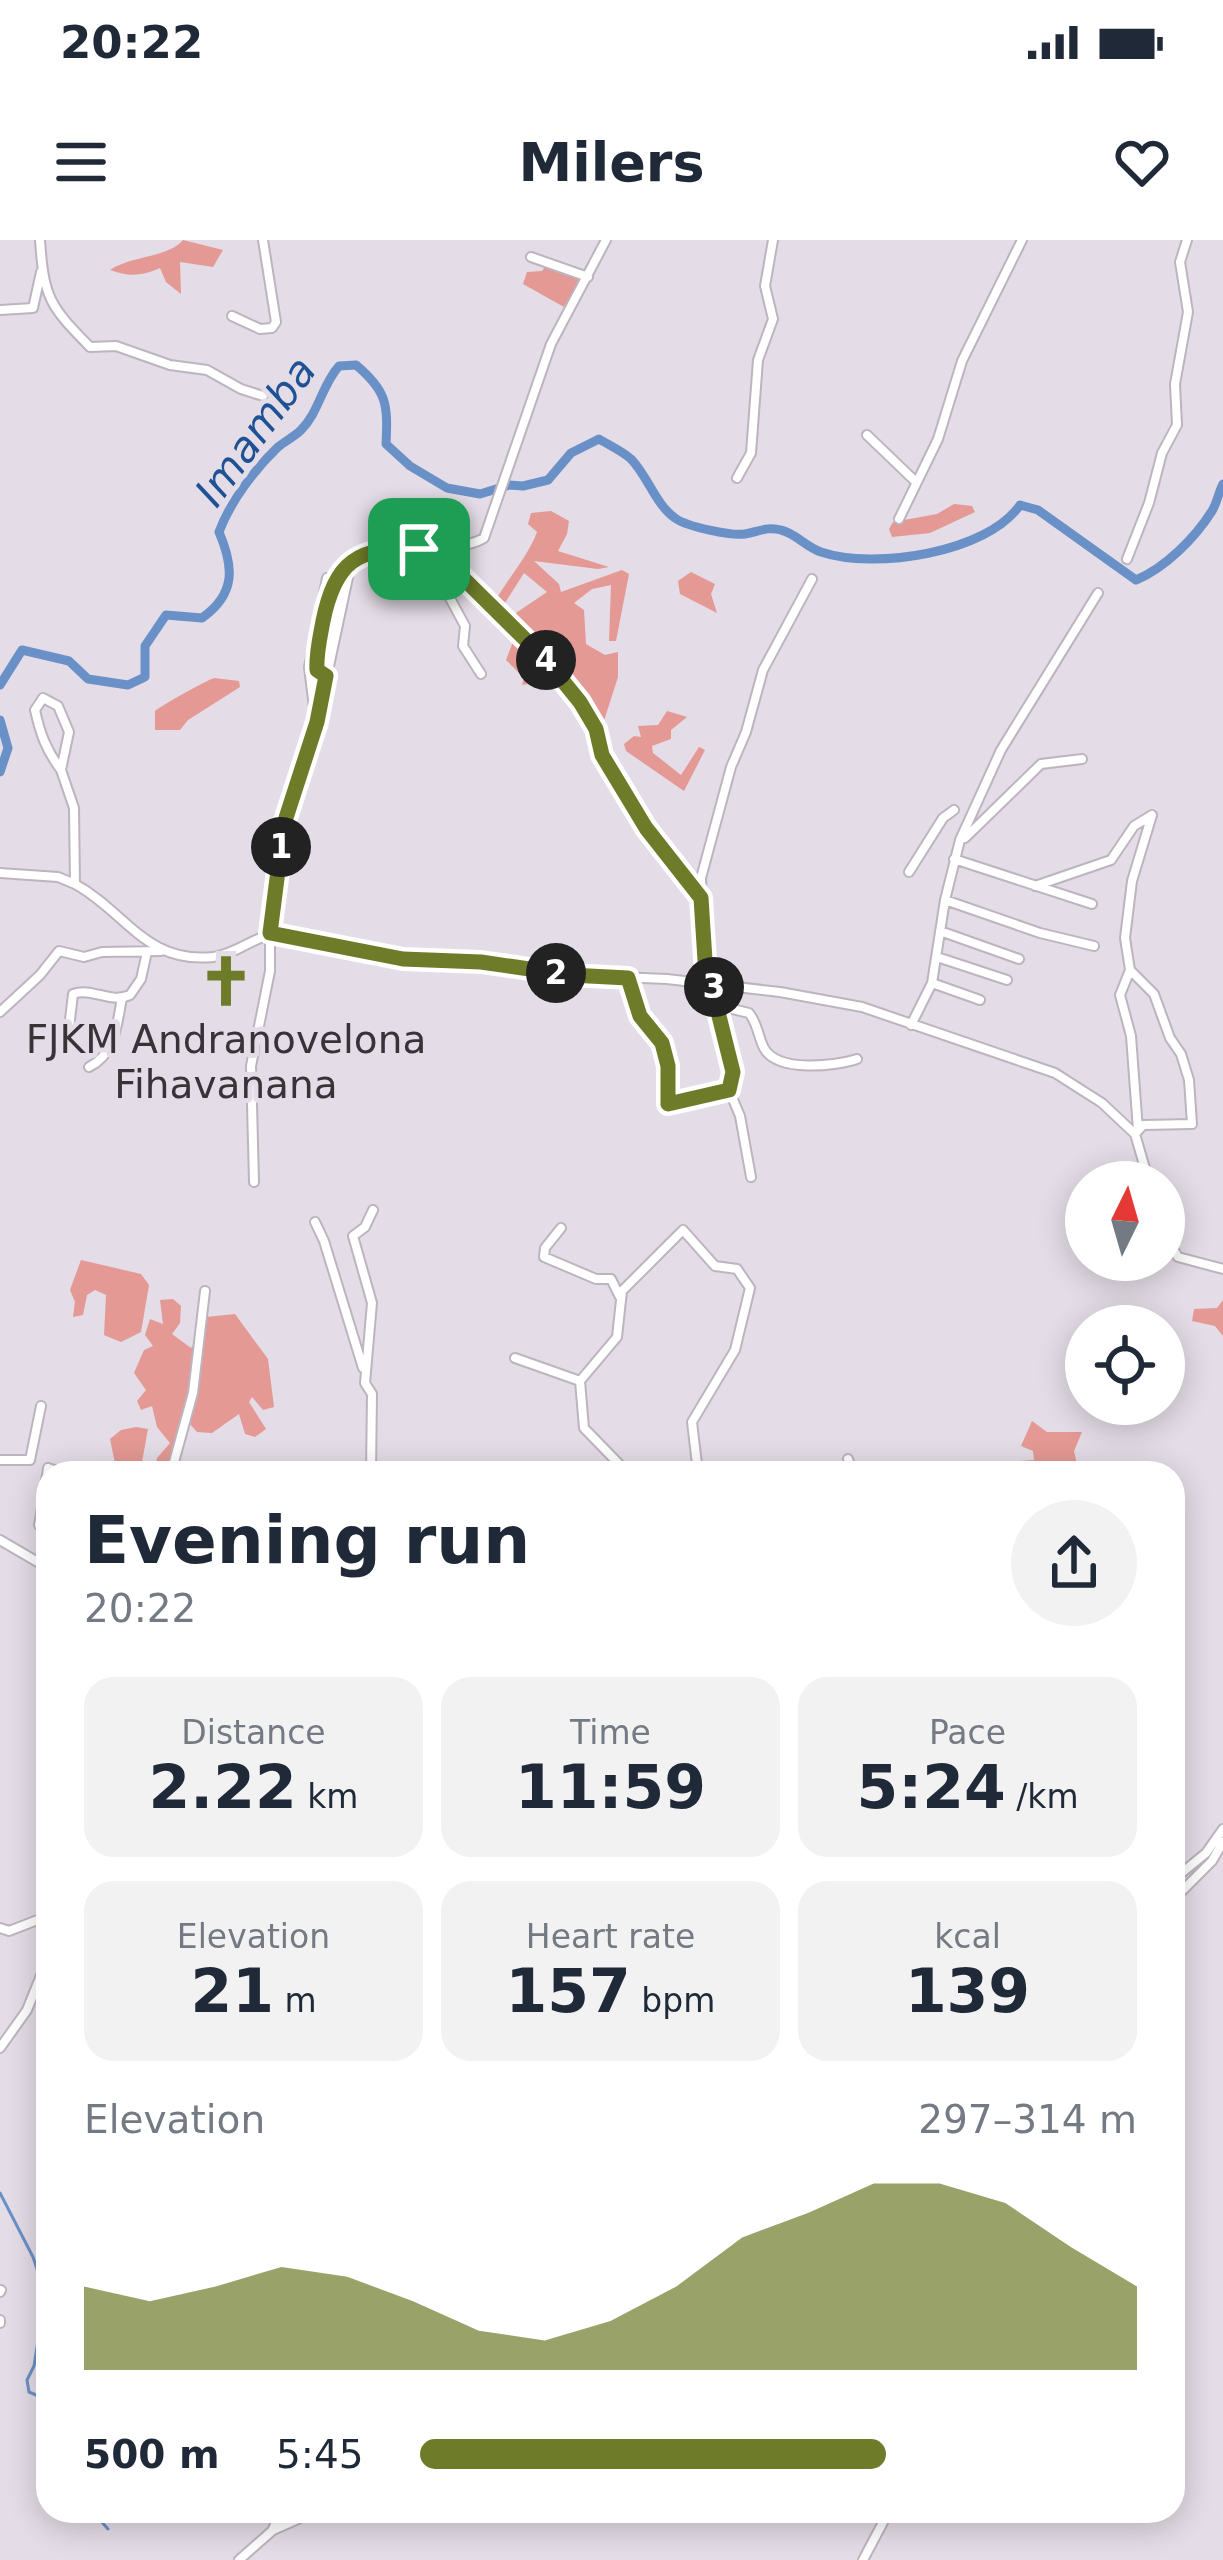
<!DOCTYPE html>
<meta charset="utf-8">
<style>
body{margin:0;font-family:"DejaVu Sans",sans-serif;background:#f2f2f3;color:#1f2937;height:100vh;display:flex;flex-direction:column;font-size:45px;white-space:nowrap}
*{box-sizing:border-box;margin:0}
p{font-size:39px;color:#747a83}
.icon{flex:none;width:66px;height:66px;fill:none;stroke:currentColor;stroke-width:2;stroke-linecap:round;stroke-linejoin:round}
.map{position:relative;flex:1;overflow:hidden}
.side{position:absolute;left:36px;top:1221px;width:1149px;height:1062px;display:flex;flex-direction:column;background:#fff;border-radius:36px;box-shadow:0 6px 30px #0003}
.side>*{flex:none}
.needle{width:78px;rotate:5deg}
.controls{position:absolute;left:1065px;top:921px;display:grid;gap:24px}
.controls a{display:grid;place-items:center;width:120px;height:120px;border-radius:50%;background:#fff;box-shadow:0 6px 30px #0003;font-size:60px}
.pin{position:absolute;display:grid;place-items:center;width:102px;height:102px;color:#fff;margin:-51px;border-radius:24px;box-shadow:0 6px 18px #0006}
.km{position:absolute;width:60px;height:60px;margin:-30px;border-radius:50%;background:#222;color:#fff;font-size:33px;line-height:60px;text-align:center}
.round{display:grid;place-items:center;flex:none;width:126px;height:126px;border-radius:63px;background:#f2f2f3}
.head{display:flex;align-items:center;justify-content:space-between;height:204px;padding:0 48px}
h1{font-size:66px;font-weight:600;line-height:90px}
.stats{display:grid;grid-template-columns:repeat(3,1fr);gap:18px;height:204px;padding:12px 48px}
.stats div{display:grid;align-content:center;border-radius:30px;background:#f2f2f3;text-align:center}
.stats b{font-size:60px;font-weight:600}
.stats small{font-size:33px;font-weight:400}
.stats p{font-size:33px}
.chart{height:336px;padding:24px 48px}
.chart p{display:flex;justify-content:space-between}
.chart svg{width:100%;height:216px;margin-top:12px;fill:#6e7c29;opacity:.7}
ul{padding:0 48px;list-style:none;font-size:39px}
li{display:grid;grid-template-columns:192px 144px 1fr;align-items:center;height:90px}
li i{height:30px;border-radius:15px;background:#6e7c29}
.status{display:flex;justify-content:space-between;align-items:center;height:84px;padding:0 60px;background:#fff;direction:ltr}
.status svg{height:33px;fill:currentColor}
header{display:flex;justify-content:space-between;align-items:center;height:156px;padding:0 48px;background:#fff;font-size:54px;font-weight:600}
.map>svg:first-child{display:block}
</style>
<div class="status"><b>20:22</b><svg viewBox="0 0 49 12"><path d="M0 12V9h3v3zM5 12V6h3v6zM10 12V3h3v9zM15 12V0h3v12zM26 1h20v11H26zM47 4h2v5h-2z"/></svg></div>
<header><svg class="icon" aria-label="menu" viewBox="0 0 24 24"><path d="M4 6h16M4 12h16M4 18h16"/></svg>Milers<svg class="icon" aria-label="heart" viewBox="0 0 24 24"><path d="M12 20l-8-8c-3-5 5-10 8-4 3-6 11-1 8 4z"/></svg></header>
<div class="map">
<svg width="1223" height="2320" viewBox="0 0 1223 2320">
<rect width="100%" height="100%" fill="#e4dce6"/>
<path fill="#e49994" d="M 183,0 L 223,10 L 213,27 L 180,22 L 181,54 L 166,42 L 160,28 C 142,36 129,37 110,30 C 130,16 170,17 183,0 Z
M 547,24 L 582,38 L 564,67 L 523,44 L 527,32 L 542,31 Z
M 954,264 L 972,266 L 975,272 L 930,293 L 892,297 L 889,289 L 893,282 L 937,274 Z
M 551,271 L 569,281 L 567,294 L 558,311 L 609,327 L 598,329 L 534,321 L 559,344 L 561,352 L 622,330 L 629,334 L 616,401 L 609,401 L 611,345 L 592,349 L 574,363 L 584,370 L 586,404 L 605,415 L 618,412 L 618,437 L 602,487 L 594,485 L 590,468 L 553,422 L 533,443 L 522,445 L 524,438 L 506,420 L 514,399 L 507,386 L 510,377 L 547,352 L 524,333 L 503,366 L 494,363 C 506,341 529,315 537,292 L 528,284 L 531,273 Z
M 691,332 L 715,344 L 711,354 L 717,373 L 680,354 L 678,341 Z
M 214,438 L 239,441 L 240,447 L 188,480 L 180,490 L 155,490 L 155,471 C 159,467 207,440 214,438 Z
M 667,471 L 687,477 L 671,490 L 671,499 L 652,506 L 653,513 L 681,535 L 699,507 L 705,510 L 684,551 L 626,511 L 624,504 L 634,496 L 641,497 L 638,486 L 658,485 Z
M 81,1020 L 141,1034 L 149,1045 L 141,1092 L 121,1102 L 104,1095 L 106,1055 L 95,1050 L 87,1055 L 83,1075 L 73,1077 L 75,1062 L 70,1050 Z
M 173,1059 L 181,1066 L 180,1083 L 172,1094 L 191,1108 L 199,1098 L 206,1077 L 235,1074 L 268,1119 L 274,1167 L 263,1170 L 252,1157 L 249,1162 L 266,1189 L 255,1197 L 245,1194 L 239,1174 L 212,1193 L 197,1192 L 189,1183 L 173,1233 L 155,1233 L 157,1218 L 170,1203 L 157,1187 L 152,1166 L 141,1170 L 137,1161 L 146,1150 L 134,1133 L 144,1110 L 153,1106 L 145,1095 L 150,1079 L 163,1084 L 160,1060 Z
M 1223,1060 L 1223,1096 L 1215,1086 L 1192,1081 L 1194,1069 L 1217,1068 Z
M 1032,1181 L 1047,1192 L 1082,1192 L 1074,1211 L 1079,1233 L 1017,1233 L 1011,1228 L 1019,1221 L 1034,1220 L 1033,1211 L 1021,1206 Z
M 136,1187 L 148,1189 L 140,1233 L 116,1228 L 110,1199 L 121,1190 Z"/>
<g fill="none" stroke-linecap="round" stroke-linejoin="round">
<path stroke="#6a91c7" stroke-width="3" d="M 0,1953 L 33,2017 L 42,2044 L 43,2069 L 34,2126 L 27,2140 L 29,2152 L 48,2160
M 92,2271 L 108,2289"/>
<path stroke="#6a91c7" stroke-width="9" d="M 0,445 L 22,410 L 69,421 L 88,439 L 128,445 L 145,437 L 145,406 L 166,375 L 202,378 C 236,354 234,327 219,292 C 230,262 255,229 278,207 C 285,201 294,197 301,190 C 319,172 322,145 339,126 L 356,125 C 387,151 388,164 386,204 L 410,226 L 447,248 L 480,254 L 509,245 L 523,246 L 548,240 L 571,213 L 599,199 C 609,205 622,211 631,219 C 647,235 656,265 675,278 C 687,287 732,296 745,294 C 758,292 767,286 781,290 C 795,293 806,307 821,312 C 874,330 987,313 1020,265 L 1038,270 L 1136,340 C 1165,328 1195,298 1212,271 C 1217,263 1219,251 1223,244
M 0,480 L 8,508 L 0,532"/>
<g stroke="#bcb4be" stroke-width="12">
<path id="minor" d="M 40,0 C 44,59 50,66 90,107 L 116,106 L 170,125 L 207,130 L 241,149 L 263,156
M 531,17 L 588,37
M 0,70 L 33,68 L 41,32
M 232,76 L 260,89 L 272,88 L 276,82 L 263,0
M 867,195 L 916,242
M 737,238 L 751,213 L 758,120 L 773,79 L 765,46 L 773,0
M 899,279 L 938,199 L 962,121 L 1022,0
M 421,310 L 457,331 L 545,419 L 580,462 L 596,489 L 602,515 L 646,588 L 700,657
M 1127,319 L 1149,263 L 1162,213 L 1177,185 L 1175,144 L 1188,72 L 1180,22 L 1187,0
M 445,325 L 445,349 L 465,386 L 463,406 L 481,434
M 330,349 L 342,329 L 351,325
M 317,410 L 317,430 L 327,436
M 316,484 L 309,427 L 327,338
M 61,530 C 46,510 40,493 35,470 L 43,458 L 58,466 L 69,492 L 61,530 L 74,568 L 75,644
M 965,598 L 1041,524 L 1082,519
M 954,619 L 1092,664
M 909,632 L 943,578 L 954,570
M 0,633 L 58,637 L 75,644 C 126,672 146,724 213,717 C 239,714 258,692 284,693 L 403,719 L 481,722 L 570,735 L 667,739 L 780,752 L 862,767 L 1055,833 L 1102,863 L 1135,894 L 1149,942
M 1035,646 L 1111,620 L 1134,586 L 1152,575 L 1132,641 L 1125,698 L 1130,730 L 1154,754 L 1170,798 L 1181,814 L 1189,840 L 1192,884 L 1143,885 L 1135,894
M 945,660 L 1040,693 L 1094,706
M 940,691 L 1019,719
M 937,717 L 1007,740
M 1130,730 L 1120,755 L 1131,796 L 1138,890
M 628,738 L 640,776 L 662,803 L 668,826 L 668,864 L 729,850
M 932,743 L 980,760
M 720,766 L 749,773 C 758,784 758,797 764,808 C 777,833 836,826 857,819
M 0,772 L 40,735 L 59,711 L 84,717 L 102,712 L 161,711
M 911,785 L 932,743 L 945,660 L 960,600 L 1001,510 L 1098,353
M 69,788 L 73,754 C 92,747 110,764 130,755 L 141,739 L 147,712
M 89,827 C 116,814 117,783 122,758
M 751,937 L 740,876 L 729,850 L 733,832 L 726,794 L 705,720 L 701,638 L 731,527 L 746,492 L 763,430 L 812,339
M 254,942 L 251,826 L 270,731 L 270,693 L 284,584 L 317,482 L 349,333 C 368,292 447,320 484,298 L 551,104 L 606,0
M 315,982 L 324,1001 L 363,1128
M 561,988 L 545,1008 L 544,1017 L 596,1039 L 611,1039 L 620,1057
M 1164,995 L 1178,1017 L 1223,1029
M 515,1118 L 580,1141
M 848,1219 L 853,1233
M 0,1220 L 30,1220 L 41,1166
M 171,1233 L 193,1153 L 205,1051
M 371,1233 L 372,1154 L 365,1143 L 372,1063 L 353,996 L 365,987 L 373,970
M 623,1233 L 619,1224 L 584,1188 L 580,1141 L 617,1097 L 622,1051 L 683,990 L 715,1026 L 737,1029 L 750,1048 L 735,1110 L 692,1182 L 698,1233
M 43,1262 L 39,1285 L 48,1286
M 48,1264 L 43,1262 L 48,1228 L 64,1233
M 0,1300 L 48,1328
M 1173,1640 L 1206,1613 L 1223,1589
M 1173,1660 L 1212,1621 L 1223,1602
M 0,1688 L 9,1691 L 48,1676
M 0,1808 L 27,1770 L 48,1718
M 0,2052 L 1,2050
M 0,2080 L 0,2083
M 273,2289 L 281,2271
M 239,2320 L 273,2290 L 298,2279 L 305,2271
M 863,2320 L 889,2271"/>
</g>
<use href="#minor" stroke="#fff" stroke-width="8"/>
</g>
<g fill="none" stroke-linecap="round" stroke-linejoin="round">
<g stroke="#fff" stroke-width="24">
<path id="route" d="M 419,309 L 457,332 L 545,419 L 580,462 L 596,489 L 602,515 L 646,588 L 701,658 L 705,720 L 733,832 L 729,850 L 668,864 L 668,826 L 662,803 L 640,776 L 628,738 L 570,735 L 481,722 L 403,719 L 270,693 L 284,584 L 317,482 L 326,436 L 317,430 C 316,413 320,398 323,381 C 335,322 357,306 419,309 Z"/>
</g>
<use href="#route" stroke="#6e7c29" stroke-width="15"/>
</g>
<defs>
<g id="church-bare" transform="scale(4.14)"><path d="M-1.2-6h2.4v3.5h3.3v2.4h-3.3V6h-2.4V-.1h-3.3v-2.4h3.3Z" fill="#6e7c29" stroke="#e4dce6" stroke-width="2.5" paint-order="stroke"/></g>
</defs>
<g fill-rule="evenodd">
<use href="#church-bare" x="226" y="741"/>
</g>
<g text-anchor="middle" stroke-width="10" stroke-linejoin="round" paint-order="stroke">
<g font-size="39" fill="#373337" stroke="#e4dce6">
<text x="226" y="813">FJKM Andranovelona<tspan x="226" dy="45">Fihavanana</tspan></text>
</g>
<g font-size="42" font-style="italic" fill="#1f5295" stroke="#e4dce6">
<text transform="translate(255 191) rotate(-54)" y="15">Imamba</text>
</g>
</g>
</svg>
<div class="controls">
<a><svg class="needle" viewBox="-14 -14 28 28"><path d="M0-13l5 13h-10z" fill="#e53935"/><path d="M0 13l5-13h-10z" fill="#747a83"/></svg></a>
<a><svg class="icon" aria-label="locate" viewBox="0 0 24 24"><circle cx="12" cy="12" r="6"/><path d="M12 2v4M12 18v4M2 12h4M18 12h4"/></svg></a>
</div>
<div class="pin" style="left:419px;top:309px;background:#1e9e55"><svg class="icon" aria-label="arrive" viewBox="0 0 24 24"><path d="M6 21V4h12l-3 4 3 4H6"/></svg></div>
<b class="km" style="left:281px;top:607px">1</b>
<b class="km" style="left:556px;top:733px">2</b>
<b class="km" style="left:714px;top:747px">3</b>
<b class="km" style="left:546px;top:420px">4</b>
<section class="side">
<div class="head"><div><h1>Evening run</h1><p>20:22</p></div><a class="round"><svg class="icon" aria-label="share" viewBox="0 0 24 24"><path d="M12 15V3M7 8l5-5 5 5M5 13v7h14v-7"/></svg></a></div>
<div class="stats">
<div><p>Distance</p><b>2.22<small> km</small></b></div>
<div><p>Time</p><b>11:59</b></div>
<div><p>Pace</p><b>5:24<small> /km</small></b></div>
</div>
<div class="stats">
<div><p>Elevation</p><b>21<small> m</small></b></div>
<div><p>Heart rate</p><b>157<small> bpm</small></b></div>
<div><p>kcal</p><b>139</b></div>
</div>
<div class="chart"><p><span>Elevation</span>297–314 m</p>
<svg viewBox="0 0 160 44" preserveAspectRatio="none"><path d="M0 44V27L10 30L20 27L30 23L40 25L50 30L60 36L70 38L80 34L90 27L100 17L110 12L120 6L130 6L140 10L150 19L160 27V44z"/></svg>
</div>
<ul>
<li><b>500 m</b>5:45<i style="width:65%"></i></li>
</ul>
</section>
</div>
